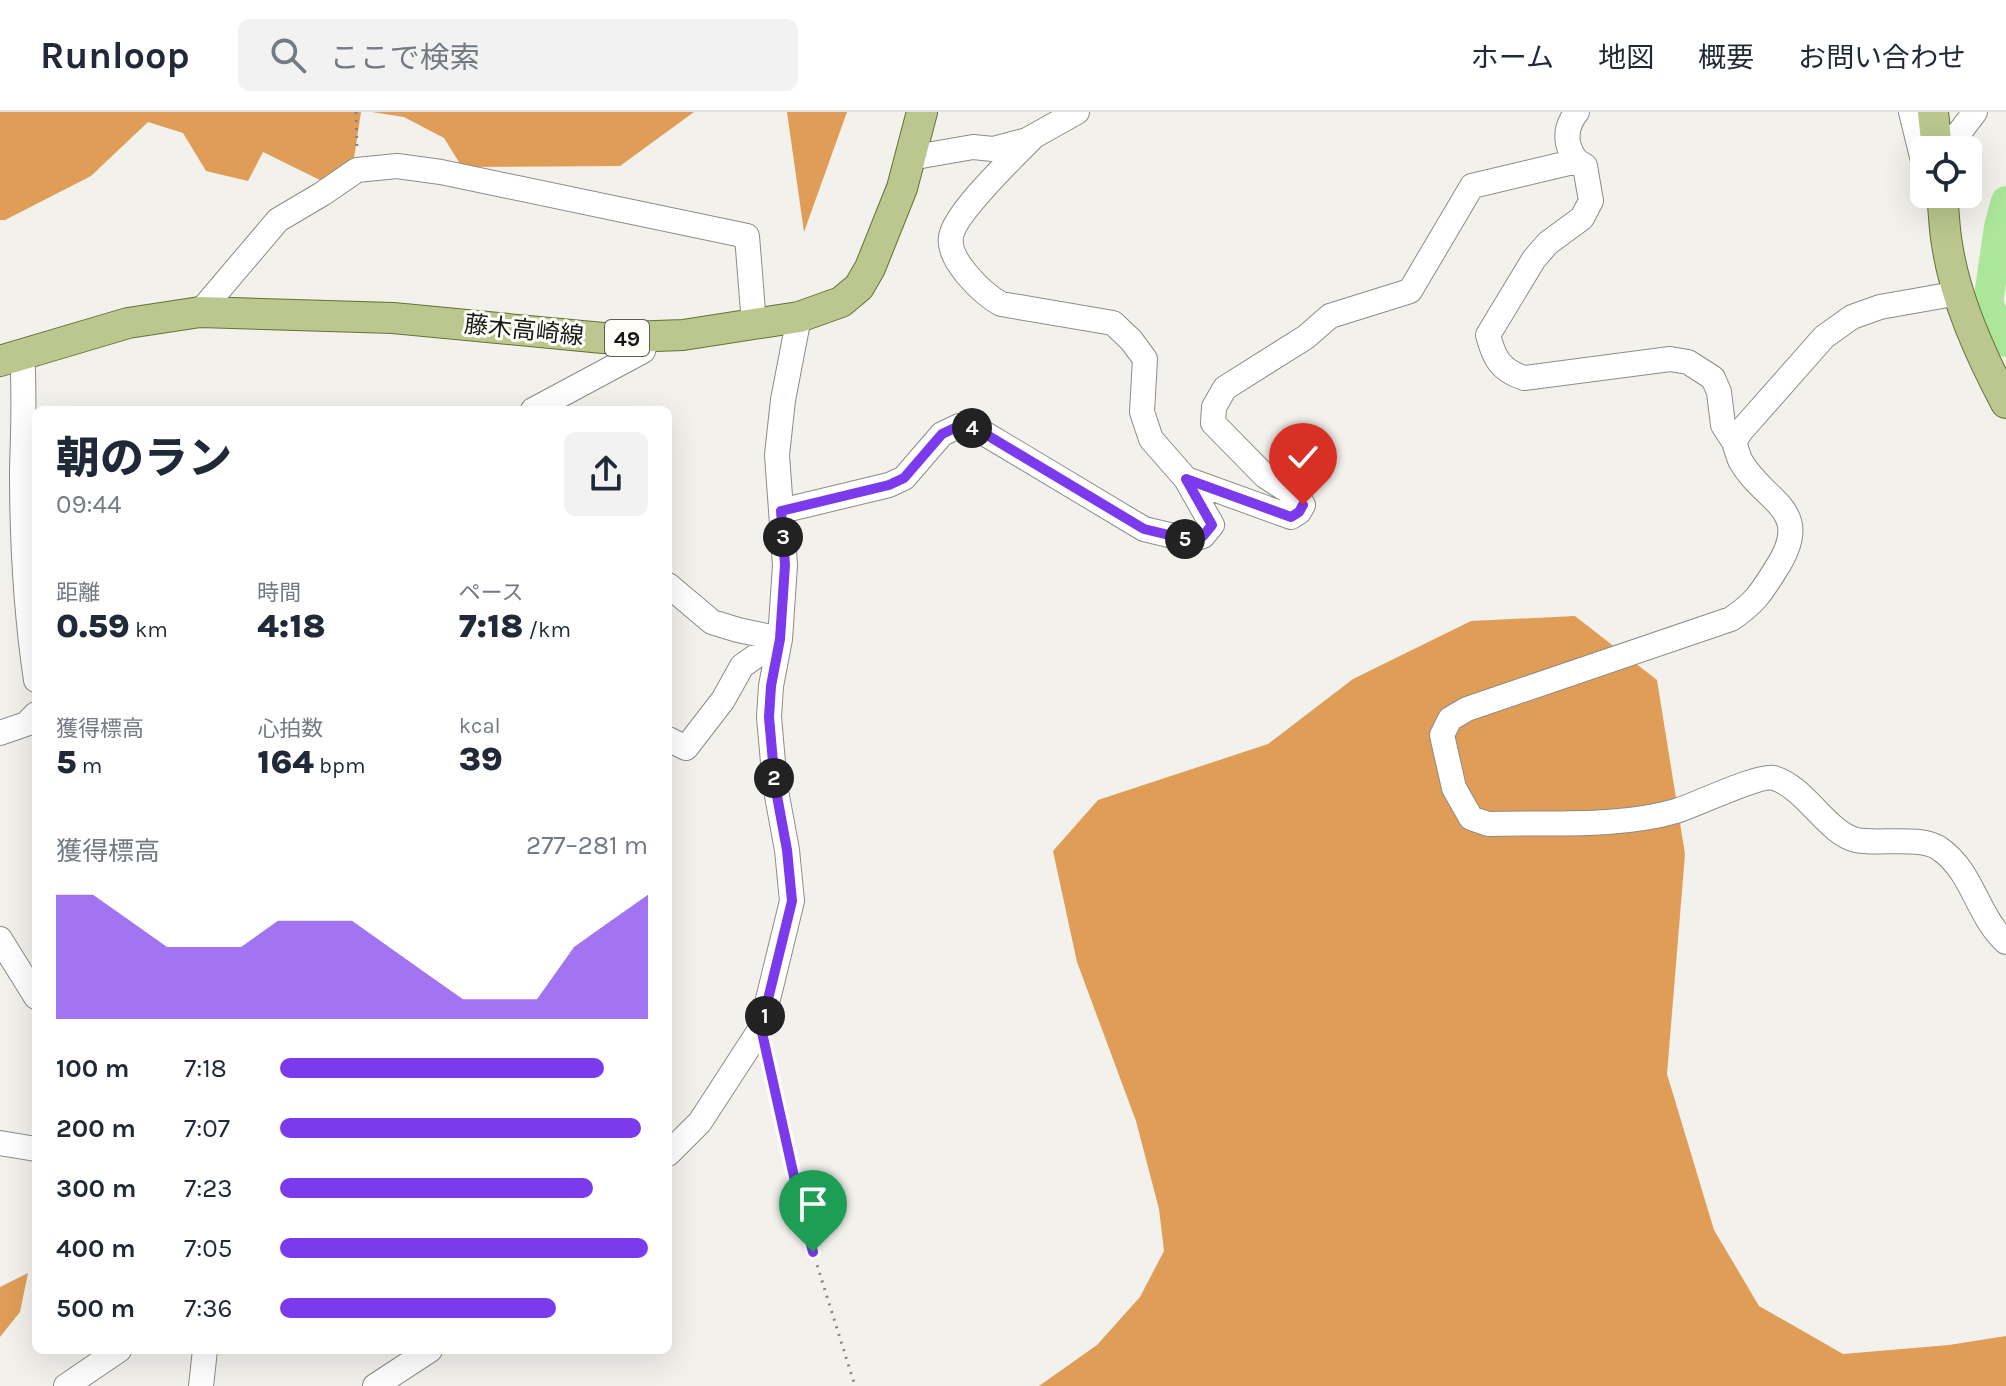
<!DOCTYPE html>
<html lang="ja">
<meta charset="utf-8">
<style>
body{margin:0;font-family:Karla,"Noto Sans JP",sans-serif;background:#f2f2f3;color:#1f2937;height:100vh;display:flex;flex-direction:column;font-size:30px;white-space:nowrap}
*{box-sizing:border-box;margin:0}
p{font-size:26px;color:#747a83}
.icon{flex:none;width:44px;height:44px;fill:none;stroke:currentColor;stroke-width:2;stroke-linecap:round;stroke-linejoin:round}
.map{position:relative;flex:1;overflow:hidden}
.details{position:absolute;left:32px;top:294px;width:640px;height:948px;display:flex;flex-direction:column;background:#fff;border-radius:12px;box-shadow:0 8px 32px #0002}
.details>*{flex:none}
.controls{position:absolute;left:1910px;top:24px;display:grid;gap:16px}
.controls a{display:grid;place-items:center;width:72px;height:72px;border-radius:12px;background:#fff;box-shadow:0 8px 32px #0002;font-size:40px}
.pin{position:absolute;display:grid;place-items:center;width:68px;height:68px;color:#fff;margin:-82px -34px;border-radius:50% 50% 50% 0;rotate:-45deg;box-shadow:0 0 8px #0007}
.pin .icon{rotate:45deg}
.km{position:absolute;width:40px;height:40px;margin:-20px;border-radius:50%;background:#222;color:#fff;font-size:22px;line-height:40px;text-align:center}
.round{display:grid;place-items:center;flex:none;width:84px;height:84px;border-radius:12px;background:#f2f2f3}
.head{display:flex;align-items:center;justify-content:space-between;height:136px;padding:0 24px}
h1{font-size:44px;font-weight:800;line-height:60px}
.figures{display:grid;grid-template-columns:repeat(3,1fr);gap:12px;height:136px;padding:8px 24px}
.figures div{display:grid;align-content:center}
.figures b{font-size:34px;font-weight:800}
.figures small{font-size:22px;font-weight:400}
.figures p{font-size:22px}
.chart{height:224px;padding:16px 24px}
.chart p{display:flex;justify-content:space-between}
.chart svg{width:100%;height:144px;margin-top:8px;fill:#7c3aed;opacity:.7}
ul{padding:0 24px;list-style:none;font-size:26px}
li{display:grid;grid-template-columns:128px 96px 1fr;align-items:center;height:60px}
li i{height:20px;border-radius:10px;background:#7c3aed}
header{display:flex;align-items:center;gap:48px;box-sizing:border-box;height:112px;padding:0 40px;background:#fff;border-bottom:2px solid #e0e1e3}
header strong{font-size:38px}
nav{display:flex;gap:44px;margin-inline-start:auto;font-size:28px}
.search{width:560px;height:72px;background:#f2f2f3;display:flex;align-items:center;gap:20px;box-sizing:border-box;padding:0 28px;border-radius:12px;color:#747a83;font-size:30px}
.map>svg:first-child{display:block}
</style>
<header>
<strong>Runloop</strong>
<div class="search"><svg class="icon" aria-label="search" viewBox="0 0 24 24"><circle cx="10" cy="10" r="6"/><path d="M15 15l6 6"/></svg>ここで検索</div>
<nav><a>ホーム</a><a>地図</a><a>概要</a><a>お問い合わせ</a></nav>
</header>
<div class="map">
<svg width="2006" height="1274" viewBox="0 0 2006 1274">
<rect width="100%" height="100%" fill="#f2f1ec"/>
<path fill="#e09d57" d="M 0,0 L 361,0 L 354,46 L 320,68 L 263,40 L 248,69 L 206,59 L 183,21 L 148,10 L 91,64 L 5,108 L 0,108 Z
M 372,0 L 694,0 L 620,54 L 462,55 L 444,26 L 404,5 Z
M 787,0 L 847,0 L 804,120 Z
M 1575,504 L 1657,568 L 1685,742 L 1667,962 L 1714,1118 L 1759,1194 L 1843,1242 L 1949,1233 L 2006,1224 L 2006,1274 L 1039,1274 L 1097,1233 L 1140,1185 L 1164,1139 L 1159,1097 L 1136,1009 L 1077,850 L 1053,739 L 1098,688 L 1268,632 L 1353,567 L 1471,509 Z
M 28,1161 L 20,1200 L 0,1225 L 0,1175 Z"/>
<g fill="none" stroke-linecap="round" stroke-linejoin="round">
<path stroke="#ace69a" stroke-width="30" d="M 2006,89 L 1999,115 L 1988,191 L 2006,230"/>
<g stroke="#8d8c87" stroke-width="26">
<path id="minor" d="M 1911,0 L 1924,53
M 1033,25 C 1014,45 954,101 951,125 C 947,148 983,182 1001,192 L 1113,211 L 1131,228 L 1145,247 L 1142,300 L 1151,327 L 1186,367
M 1937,36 L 1959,21 L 1975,0
M 910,46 L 973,35 L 993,37 L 1027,28 L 1077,0
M 1577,49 L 1585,54 L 1591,89 L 1582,106 L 1548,131 L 1534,147 L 1488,223 C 1494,246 1500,258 1524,266 L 1670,247 L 1688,250 L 1713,266 L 1719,280 L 1723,313 L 1734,330
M 1959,181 L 1880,195 L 1852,205 L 1824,225 L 1741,319 L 1734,330 C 1736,336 1738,343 1740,348 C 1763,391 1816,396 1776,457 C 1761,481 1755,491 1731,507 L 1467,597 L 1450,607 L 1442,623 L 1454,676 L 1471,706 L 1488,712 C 1550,710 1617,716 1676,699 C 1696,693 1759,662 1774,666 C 1805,675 1827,721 1856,728 C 1878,733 1921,723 1940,737 C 1973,760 1977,804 2006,830
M 200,200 L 278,108 L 322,82 L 357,58 L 397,54 L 441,60 L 747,124 L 754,212
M 22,242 C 25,281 23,320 22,359 C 22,427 26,501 36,568
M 533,298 L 643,239 L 647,226
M 781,399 L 889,373 L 904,366 L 942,322 L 959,314 L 977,317 L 1144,417 L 1190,428 L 1203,424 L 1212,413 L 1186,367 L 1291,405 L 1299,400 L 1303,393 L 1299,386 L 1265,364 L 1213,311 L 1214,295 L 1225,276 L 1306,225 L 1330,204 L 1410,179 L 1472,74 L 1577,49 C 1564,33 1564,16 1577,0
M 668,473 L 712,510 L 738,518 L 780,527
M 0,621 L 26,612 L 36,602
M 668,627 L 686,636 L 723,588 L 742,554 L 780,527
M 0,827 L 36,885
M 0,1031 L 36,1037
M 668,1042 L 700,1010 L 761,916 L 792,789 L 787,738 L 775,673 L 769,605 L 771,574 L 780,527 L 785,453 L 777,343 L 783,288 L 799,205
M 66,1274 L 119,1238
M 201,1274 L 205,1238
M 375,1274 L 430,1238"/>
</g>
<g stroke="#647133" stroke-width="32">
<path id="major" d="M 1933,0 L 1937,38
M 1942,82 C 1944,99 1944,116 1947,132 C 1955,187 1980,242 2006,291
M 0,249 L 128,211 L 200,200 L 393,206 L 603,226 L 683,223 L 799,205 L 841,190 L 859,175 L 870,156 L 902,76 L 922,0"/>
</g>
<path stroke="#858481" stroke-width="3" stroke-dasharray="2 6" stroke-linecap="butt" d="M 356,0 L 357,38
M 768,943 L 795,1069 L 813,1140 L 855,1274"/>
<use href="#minor" stroke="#fff" stroke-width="24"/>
<use href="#major" stroke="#bbc78e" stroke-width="30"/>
</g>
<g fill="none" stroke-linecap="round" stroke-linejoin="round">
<g stroke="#fff" stroke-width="16">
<path id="route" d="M 813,1140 L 795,1069 L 761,916 L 792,789 L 787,738 L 775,673 L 769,605 L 771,574 L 780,527 L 785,453 L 781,399 L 889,373 L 904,366 L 942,322 L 959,314 L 977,317 L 1144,417 L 1190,428 L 1203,424 L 1212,413 L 1186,367 L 1291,405 L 1299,400 L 1303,393"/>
</g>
<use href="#route" stroke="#7c3aed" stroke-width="10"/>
</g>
<g text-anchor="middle" stroke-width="6" stroke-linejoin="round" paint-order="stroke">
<rect fill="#fffef9" stroke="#5d5c59" stroke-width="2" x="605" y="208" width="44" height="36" rx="6"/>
<g font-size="22" font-weight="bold" fill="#171715">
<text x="627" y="234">49</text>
</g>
<g font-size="24" fill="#171715" stroke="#fffef9">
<text transform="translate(524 218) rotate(6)" y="8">藤木高崎線</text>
</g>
</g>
</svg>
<div class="controls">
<a><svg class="icon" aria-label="locate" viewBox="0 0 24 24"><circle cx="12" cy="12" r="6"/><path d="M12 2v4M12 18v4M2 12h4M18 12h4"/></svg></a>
</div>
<div class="pin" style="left:813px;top:1140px;background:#1e9e55"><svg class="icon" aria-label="arrive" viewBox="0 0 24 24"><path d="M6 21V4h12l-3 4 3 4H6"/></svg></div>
<div class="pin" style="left:1303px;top:393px;background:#d93025"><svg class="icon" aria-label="check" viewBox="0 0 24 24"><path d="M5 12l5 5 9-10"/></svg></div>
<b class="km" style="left:765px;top:904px">1</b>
<b class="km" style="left:774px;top:666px">2</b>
<b class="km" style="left:783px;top:425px">3</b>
<b class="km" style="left:972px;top:316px">4</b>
<b class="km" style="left:1185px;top:427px">5</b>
<section class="details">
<div class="head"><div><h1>朝のラン</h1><p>09:44</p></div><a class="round"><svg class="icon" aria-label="share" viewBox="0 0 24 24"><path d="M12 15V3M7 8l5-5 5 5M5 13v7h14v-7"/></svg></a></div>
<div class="figures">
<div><p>距離</p><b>0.59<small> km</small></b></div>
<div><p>時間</p><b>4:18</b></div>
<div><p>ペース</p><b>7:18<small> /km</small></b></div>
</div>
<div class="figures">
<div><p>獲得標高</p><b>5<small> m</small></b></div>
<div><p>心拍数</p><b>164<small> bpm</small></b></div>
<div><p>kcal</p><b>39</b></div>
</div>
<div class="chart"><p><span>獲得標高</span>277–281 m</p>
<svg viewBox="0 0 160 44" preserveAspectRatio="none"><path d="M0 44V6L10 6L20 14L30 22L40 22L50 22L60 14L70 14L80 14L90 22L100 30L110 38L120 38L130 38L140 22L150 14L160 6V44z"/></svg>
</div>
<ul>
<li><b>100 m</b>7:18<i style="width:88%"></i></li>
<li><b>200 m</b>7:07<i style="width:98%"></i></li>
<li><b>300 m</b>7:23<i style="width:85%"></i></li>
<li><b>400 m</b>7:05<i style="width:100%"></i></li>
<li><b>500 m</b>7:36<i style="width:75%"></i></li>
</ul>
</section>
</div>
